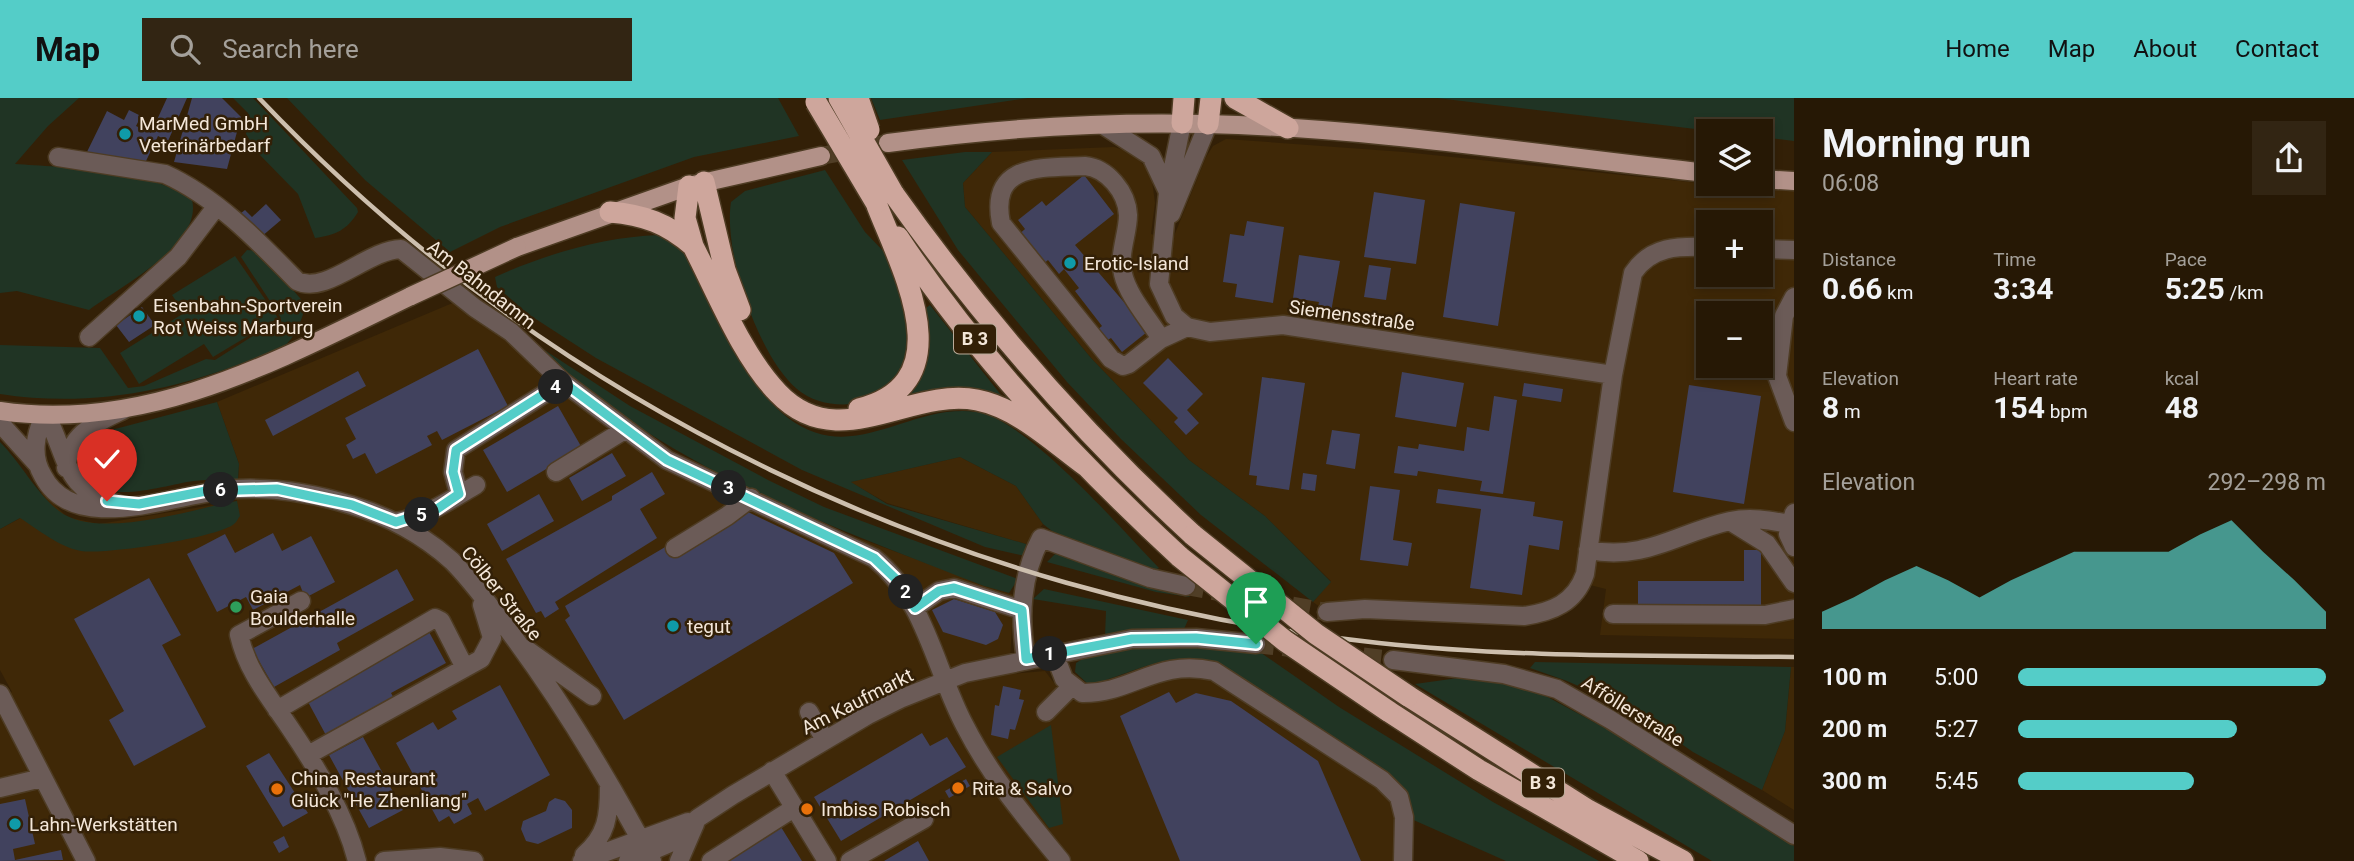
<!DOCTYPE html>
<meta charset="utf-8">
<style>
body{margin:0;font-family:Roboto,sans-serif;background:#322513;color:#f1f3f6;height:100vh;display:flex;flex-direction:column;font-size:26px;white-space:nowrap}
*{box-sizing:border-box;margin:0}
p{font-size:23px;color:#a4a09a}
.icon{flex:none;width:38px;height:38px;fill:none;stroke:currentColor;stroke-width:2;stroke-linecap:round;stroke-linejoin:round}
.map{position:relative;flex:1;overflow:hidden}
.drawer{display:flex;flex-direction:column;background:#261805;width:560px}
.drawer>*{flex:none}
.buttons{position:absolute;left:1696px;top:21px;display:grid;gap:14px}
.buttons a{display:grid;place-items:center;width:77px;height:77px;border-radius:0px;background:#261805;box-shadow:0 4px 10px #0003,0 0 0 2px #423727;font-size:35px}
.pin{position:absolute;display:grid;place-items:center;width:60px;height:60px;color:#fff;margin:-72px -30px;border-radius:50% 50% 50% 0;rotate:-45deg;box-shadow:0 0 7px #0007}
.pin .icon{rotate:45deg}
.km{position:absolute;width:35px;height:35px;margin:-18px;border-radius:50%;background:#222;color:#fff;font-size:19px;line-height:35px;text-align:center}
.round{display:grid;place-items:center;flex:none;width:74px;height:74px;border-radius:0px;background:#322513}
.headline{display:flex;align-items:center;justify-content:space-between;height:119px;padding:0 28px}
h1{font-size:38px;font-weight:700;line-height:52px}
.stats{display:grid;grid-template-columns:repeat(3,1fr);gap:10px;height:119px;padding:7px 28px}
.stats div{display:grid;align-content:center}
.stats b{font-size:30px;font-weight:700}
.stats small{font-size:19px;font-weight:400}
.stats p{font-size:19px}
.chart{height:196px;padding:14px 28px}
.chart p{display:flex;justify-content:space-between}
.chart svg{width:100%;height:126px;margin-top:7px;fill:#54cdc8;opacity:.7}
ul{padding:0 28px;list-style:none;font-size:23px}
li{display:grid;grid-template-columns:112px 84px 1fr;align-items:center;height:52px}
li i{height:18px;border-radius:9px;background:#54cdc8}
header{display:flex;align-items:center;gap:42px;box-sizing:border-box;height:98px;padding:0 35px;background:#54cdc8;color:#111}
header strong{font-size:33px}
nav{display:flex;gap:38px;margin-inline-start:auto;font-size:24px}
.search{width:490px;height:63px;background:#322513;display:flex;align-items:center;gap:18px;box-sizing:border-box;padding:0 24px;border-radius:0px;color:#a4a09a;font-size:26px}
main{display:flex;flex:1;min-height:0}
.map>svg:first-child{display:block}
</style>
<header>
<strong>Map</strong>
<div class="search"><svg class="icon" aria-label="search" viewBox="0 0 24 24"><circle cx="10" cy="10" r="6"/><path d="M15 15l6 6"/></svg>Search here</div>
<nav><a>Home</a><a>Map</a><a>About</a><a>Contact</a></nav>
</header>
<main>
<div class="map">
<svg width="1794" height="763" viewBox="0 0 1794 763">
<rect width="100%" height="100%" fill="#332007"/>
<path fill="#3f2807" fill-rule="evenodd" d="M 1226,41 L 1404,54 L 1708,86 L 1794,91 L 1794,541 L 1600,537 L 1606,491 L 1578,484 L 1544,508 L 1363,503 L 1320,509 L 1313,504 L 1331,483 L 1265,418 L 1189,362 L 1091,260 L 965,109 L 963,85 L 992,54 L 1114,49 L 1134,55 L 1145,69 L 1152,82 L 1155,105 L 1151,136 L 1172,143 L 1206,59 L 1213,48 ZM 1708,124 L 1760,124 L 1760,177 L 1708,177 ZM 1708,215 L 1760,215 L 1760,268 L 1708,268 Z
M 455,204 L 503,239 L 549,286 L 664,369 L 1014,497 L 1009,576 L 1045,573 L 1058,590 L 1074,603 L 1093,601 L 1171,578 L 1194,576 L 1214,581 L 1379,688 L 1393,703 L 1409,763 L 0,763 L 0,597 L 12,594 L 0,572 L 0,431 L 30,415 L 42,394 L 67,419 L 99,426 L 237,403 L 239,366 L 217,304 Z
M 960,359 L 1016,388 L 1043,426 L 1026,446 L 887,405 L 850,384 Z
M 1791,569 L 1794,569 L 1794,712 L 1762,692 L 1785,633 Z"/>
<path fill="#203424" d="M 0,0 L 79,0 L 48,28 L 15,66 C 61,69 158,73 192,102 C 203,146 121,188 89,212 L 17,193 L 0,195 Z
M 233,0 L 253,0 L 357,110 L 358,114 C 347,132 336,137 315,140 L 298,96 L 258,55 L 246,36 L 248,15 Z
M 287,0 L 778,0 L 799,38 L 694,59 L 500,129 L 450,154 L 365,82 Z
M 871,0 L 1028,0 L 880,22 Z
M 1437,0 L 1794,0 L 1794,43 L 1761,39 L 1760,33 L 1712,33 Z
M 965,54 L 992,54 L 963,85 L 965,109 L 1091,260 L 1189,362 L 1265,418 L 1331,484 L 1313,504 L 1201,417 L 1121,341 L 1067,284 L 958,152 L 902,62 Z
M 825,72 L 865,134 L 887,157 L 915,235 C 910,248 907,263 899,275 C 889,292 872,303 852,306 C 833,308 812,304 797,291 C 758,258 723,154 731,104 L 745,93 Z
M 659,137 C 666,141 676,145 682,150 C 726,192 736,281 788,320 C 854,369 908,305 976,314 C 1026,320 1122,432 1159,470 L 1150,474 L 1052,433 L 1043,426 L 1016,388 L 960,359 L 851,384 L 887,406 L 1026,446 L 1025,458 L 985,449 L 802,372 L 596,260 L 528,216 L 497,189 L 495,179 C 546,156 603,139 659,137 Z
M 247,152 L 259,153 L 306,207 C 301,223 296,239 283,249 C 274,257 255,260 243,265 C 164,295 84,309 0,296 L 0,247 L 100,250 L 128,290 L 144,288 L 206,261 L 215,262 L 281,220 L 241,159 Z
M 235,158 L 278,220 L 213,259 L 204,246 L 139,286 L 120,255 L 184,215 L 172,197 Z
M 930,207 L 1001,297 L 997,300 L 901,302 C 929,266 931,254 926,210 Z
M 540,249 L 630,308 L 768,382 L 824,409 L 1018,481 L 1009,495 L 984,488 C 828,427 661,369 540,249 Z
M 217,304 L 239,366 L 238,381 C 224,382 209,381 194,383 C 162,387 98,412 80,370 C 74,355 90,343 100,335 Z
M 0,344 C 21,365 36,395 59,413 C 97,443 192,411 237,403 L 240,418 C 238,420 237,424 234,426 C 217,440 104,457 81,453 C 59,449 39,432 20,420 L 0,431 Z
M 1056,455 L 1179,491 L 1190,499 L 1156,494 L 1047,464 Z
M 1044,491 L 1188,522 L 1184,531 L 1105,538 L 1106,513 L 1033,501 Z
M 1166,546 L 1257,552 L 1339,609 L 1493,704 L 1599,763 L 1506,763 L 1409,720 L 1388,676 L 1220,567 C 1170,549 1137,575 1089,587 L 1075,574 L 1076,565 L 1092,555 Z
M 1535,564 L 1791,569 L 1785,633 L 1762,692 L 1693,654 L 1631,611 L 1567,583 L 1530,570 Z
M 1465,579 L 1531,590 L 1616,636 L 1794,748 L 1794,763 L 1712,763 L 1415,586 Z
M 1051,627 L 1063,726 L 1049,730 L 997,659 Z"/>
<path fill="#41425e" d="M 167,0 L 187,0 L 168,43 L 158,38 L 146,63 L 85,58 L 107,13 L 124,22 L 129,12 L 141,18 L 136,28 L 151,35 Z
M 192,0 L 222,0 L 241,19 L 227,71 L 174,64 Z
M 1084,77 L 1114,116 L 1075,147 L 1129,210 L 1132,208 L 1147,234 L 1122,254 L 1111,240 L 1106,243 L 1097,232 L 1102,228 L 1075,193 L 1079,190 L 1064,171 L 1059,176 L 1048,162 L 1041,168 L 1017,138 L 1025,131 L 1018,122 L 1042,103 L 1046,108 Z
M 1374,94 L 1425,102 L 1416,166 L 1364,159 Z
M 1460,105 L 1515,114 L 1498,228 L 1443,219 Z
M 266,106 L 281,122 L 261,139 L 236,119 L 245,112 L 252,119 Z
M 1247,123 L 1284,129 L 1273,205 L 1235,199 L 1237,186 L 1223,184 L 1230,136 L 1244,138 Z
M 1299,157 L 1340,163 L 1331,214 L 1317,212 L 1319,204 L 1293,200 Z
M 1369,167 L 1391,170 L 1386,202 L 1364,199 Z
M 142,209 L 155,227 L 129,244 L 116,227 Z
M 478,251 L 508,308 L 442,342 L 437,333 L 427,338 L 432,347 L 376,376 L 365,355 L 353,361 L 346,347 L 356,341 L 345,320 Z
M 1168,260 L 1203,296 L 1187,312 L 1199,325 L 1186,337 L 1174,324 L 1178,320 L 1143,285 Z
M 358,273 L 366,288 L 273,338 L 265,322 Z
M 1402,274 L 1464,285 L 1456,329 L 1395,319 Z
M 1262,279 L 1305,285 L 1289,392 L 1256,387 L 1257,378 L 1249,377 Z
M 1524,285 L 1563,291 L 1561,304 L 1522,298 Z
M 1689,287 L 1761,298 L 1744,406 L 1673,394 Z
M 1494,298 L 1517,302 L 1503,396 L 1480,393 L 1482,383 L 1418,373 L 1417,378 L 1394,375 L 1398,348 L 1418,351 L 1419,346 L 1464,353 L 1467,329 L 1489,333 Z
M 558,308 L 582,350 L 507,394 L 483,352 Z
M 1332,332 L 1360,336 L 1355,371 L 1326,366 Z
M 612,355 L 626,378 L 582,403 L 569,380 Z
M 652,374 L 665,396 L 640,411 L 657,440 L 555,504 L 559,511 L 545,520 L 541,513 L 536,515 L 506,461 L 612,402 L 612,398 Z
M 1303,375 L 1317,377 L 1315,393 L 1301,391 Z
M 1370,388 L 1400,392 L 1393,442 L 1412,445 L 1408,468 L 1360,462 Z
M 1438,391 L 1535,404 L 1533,418 L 1563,423 L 1559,452 L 1529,447 L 1522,497 L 1470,490 L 1481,411 L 1436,405 Z
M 539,396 L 554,423 L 502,453 L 487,426 Z
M 748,414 L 834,455 L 853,485 L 624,622 L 565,522 L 570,518 L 565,508 L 672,445 L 692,446 Z
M 273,435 L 282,453 L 311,438 L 335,484 L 305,500 L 300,487 L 253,512 L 246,499 L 217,514 L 187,456 L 225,436 L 235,455 Z
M 1744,452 L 1761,452 L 1761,514 L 1638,514 L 1638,483 L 1744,483 Z
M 397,471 L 414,502 L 337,545 L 340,552 L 274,589 L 252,551 Z
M 149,480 L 181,537 L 162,547 L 206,629 L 134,668 L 109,622 L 124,613 L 74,521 Z
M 954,501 L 995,514 L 1003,527 L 998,541 L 986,547 L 943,534 L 932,512 Z
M 429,534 L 446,565 L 391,595 L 396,604 L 328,641 L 307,602 Z
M 500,587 L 550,677 L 485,713 L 478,700 L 467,706 L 472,716 L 454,726 L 449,718 L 439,724 L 396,645 L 433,624 L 438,632 L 457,621 L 452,613 Z
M 1003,588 L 1021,592 L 1019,601 L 1024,602 L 1015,632 L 1010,631 L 1008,641 L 991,637 L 995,607 L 999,608 Z
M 1169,594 L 1176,605 L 1196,595 L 1231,603 L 1318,663 L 1361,763 L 1180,763 L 1120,618 Z
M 922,635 L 930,648 L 947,639 L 966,669 L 841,743 L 814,699 Z
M 363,639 L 403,712 L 369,730 L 329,657 Z
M 269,655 L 308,715 L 283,729 L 246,668 Z
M 966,681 L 970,688 L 949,700 L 945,693 Z
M 555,700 L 565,703 L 572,712 L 572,730 L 538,746 L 526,743 L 521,731 L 523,723 L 546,713 L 549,704 Z
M 25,701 L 35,746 L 13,751 L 15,762 L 61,752 L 63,762 L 0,763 L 0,706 Z
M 781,729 L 802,763 L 725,763 Z
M 284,738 L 289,749 L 279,755 L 273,744 Z
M 918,743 L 929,763 L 884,763 Z"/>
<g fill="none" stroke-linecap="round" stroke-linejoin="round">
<path stroke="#503e26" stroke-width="18" stroke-dasharray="18 9" stroke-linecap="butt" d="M 1186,488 L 1327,514
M 1256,546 L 1393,562"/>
<path stroke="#503e26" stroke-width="18" stroke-dasharray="18 9" stroke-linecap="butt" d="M 821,58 L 888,45"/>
<g stroke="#4e3c24" stroke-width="21">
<path id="minor" d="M 1182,25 L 1168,94 L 1159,186 L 1174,218 L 1187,229 L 1210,234 L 1283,227 L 1613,277
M 1103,27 L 1151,58 L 1168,94
M 58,59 L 165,76 C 216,99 258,143 297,183 C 327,197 367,152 401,151 L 475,210 L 511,234 L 563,284 L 667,362 L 874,460 C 926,502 935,572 965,628 C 991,679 1025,719 1061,763
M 1171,116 L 1208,26
M 1760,151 L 1794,152
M 1794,199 L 1784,218 L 1777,278 L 1794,324
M 89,239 L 178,159 L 216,109
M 1161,241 L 1129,266 L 1123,268 L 1111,261 L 1001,125 C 989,64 1043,70 1085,68 C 1107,70 1127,94 1128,117 C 1128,136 1118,156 1123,176 C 1128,198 1149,221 1161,241 L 1187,229
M 44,317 C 35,338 31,358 43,378 C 76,441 180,393 236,391 C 275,389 313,395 351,407 C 388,418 423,437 452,463 C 472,483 489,507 506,529 C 561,602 609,682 652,763
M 46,317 C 68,358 63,393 118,406
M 0,325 L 37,366
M 66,370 C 70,335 94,326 123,312
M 556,374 L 626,331
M 459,396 L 453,374 L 456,352 L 563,284
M 1794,415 L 1788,436 L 1794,449
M 1730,423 L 1767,446 L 1794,485
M 396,424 C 426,419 450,402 476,387
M 675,450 L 727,418 L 751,400
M 1588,452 C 1646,463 1677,435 1730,423 C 1750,419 1769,422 1789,426
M 301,503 L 239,537 C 247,573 270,600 290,630 C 317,670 345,716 357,763
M 915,510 L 939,493 L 954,490 L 1022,512
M 1327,514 L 1365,511 L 1524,518 C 1552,514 1575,505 1585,476 L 1613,277 L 1633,175 C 1651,148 1678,148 1708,149
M 1613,516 L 1765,517 L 1794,511
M 526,551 L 592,598
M 1054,555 L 1064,581 L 1082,595 C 1132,596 1156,560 1214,573 L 1382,682 L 1399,699 L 1404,719 L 1403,763
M 1026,561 C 1019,518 1021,478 1041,440 L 1150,480 L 1186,488
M 1393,562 L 1504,576 L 1557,591 L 1611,622 L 1794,737
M 0,596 L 86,763
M 277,612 L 435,520 L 441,523 L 465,570
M 809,614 L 825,642
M 1046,614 L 1071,589
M 308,657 L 481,561 L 492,540 L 482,507
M 772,673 L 827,763
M 0,690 L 42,680
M 584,757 C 607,737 609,718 609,689
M 384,763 L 440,759 L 474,763
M 582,763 L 688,724
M 628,763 L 670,745 L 698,720 L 733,697 L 868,617 L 900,601 L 965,575 L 1132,541 L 1196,540 L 1256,546
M 679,763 L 695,726
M 711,763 L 794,710
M 850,763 L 924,721"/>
</g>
<g stroke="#4e3c24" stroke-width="21">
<path id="major" d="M 888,45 C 993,31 1100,23 1206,26 C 1374,30 1541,57 1708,75
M 1760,81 L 1794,83
M 517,149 L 689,88 L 821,58
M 0,313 C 149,335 282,260 411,198"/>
</g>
<g stroke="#4e3c24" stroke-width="24">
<path id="highway" d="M 1235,0 L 1288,30
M 1182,25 L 1184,0
M 1208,26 L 1211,0
M 704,84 L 725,172 L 740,212
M 689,88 L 685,120 L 693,148
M 893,95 C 982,220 1080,333 1193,437
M 610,114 C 644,117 667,125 693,148 C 717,194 742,258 778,295 C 838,358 909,289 977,302 C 1018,310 1053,344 1086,368
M 898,139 C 976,257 1076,363 1180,459
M 859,311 C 966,284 900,168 876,105
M 1408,598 L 1588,712 L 1683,763
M 1388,613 L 1479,672 L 1638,763"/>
</g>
<use href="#minor" stroke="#6b5b57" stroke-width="18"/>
<use href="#major" stroke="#b29188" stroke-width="18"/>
<use href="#highway" stroke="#cea69c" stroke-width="21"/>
<path stroke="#cdbfae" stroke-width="4.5" d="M 259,0 C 553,309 955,501 1379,545 C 1517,560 1656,557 1794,559"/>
<g stroke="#4e3c24" stroke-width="21" stroke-linecap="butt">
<path id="major-bridge" d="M 411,198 L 517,149"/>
</g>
<g stroke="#4e3c24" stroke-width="24" stroke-linecap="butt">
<path id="highway-bridge" d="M 839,0 L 893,95
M 858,0 L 869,32
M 816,4 L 876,105
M 1193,437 L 1316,536 L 1408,598
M 1180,459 L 1285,543 L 1388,613"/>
</g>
<use href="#major-bridge" stroke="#b29188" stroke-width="18"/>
<use href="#highway-bridge" stroke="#cea69c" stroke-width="21"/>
</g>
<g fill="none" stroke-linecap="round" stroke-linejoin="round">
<g stroke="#fff" stroke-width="14">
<path id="route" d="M 107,403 L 139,406 L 206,393 L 277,391 L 352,407 L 396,424 L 437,411 L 459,396 L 453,374 L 456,352 L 563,284 L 667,362 L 874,460 L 900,485 L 915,510 L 939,493 L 954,490 L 1022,512 L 1026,561 L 1132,541 L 1196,540 L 1256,546"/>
</g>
<use href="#route" stroke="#54cdc8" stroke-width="9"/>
</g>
<g fill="#0f9aa8" stroke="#332007" stroke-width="2.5">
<circle cx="125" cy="36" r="7"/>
<circle cx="1070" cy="165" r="7"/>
<circle cx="139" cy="218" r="7"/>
<circle cx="673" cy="528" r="7"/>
<circle cx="15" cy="726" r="7"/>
</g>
<circle fill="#2e9e5b" stroke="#332007" stroke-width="2.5" cx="236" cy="509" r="7"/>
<g fill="#e8710a" stroke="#332007" stroke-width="2.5">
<circle cx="958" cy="690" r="7"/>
<circle cx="277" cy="691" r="7"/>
<circle cx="807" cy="711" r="7"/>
</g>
<g text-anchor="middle" stroke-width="5" stroke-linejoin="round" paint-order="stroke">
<g fill="#332007" stroke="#baab9a" stroke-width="2">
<rect x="954" y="226.5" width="42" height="29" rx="5"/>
<rect x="1522" y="670.5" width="42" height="29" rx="5"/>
</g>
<g font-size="18" font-weight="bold" fill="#f4e7d9">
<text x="975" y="247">B 3</text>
<text x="1543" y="691">B 3</text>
</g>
<g font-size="19" fill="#f4e7d9" stroke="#332007" text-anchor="start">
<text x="139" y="32">MarMed GmbH<tspan x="139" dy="22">Veterinärbedarf</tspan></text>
<text x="1084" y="172">Erotic-Island</text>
<text x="153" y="214">Eisenbahn-Sportverein<tspan x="153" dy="22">Rot Weiss Marburg</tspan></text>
<text x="250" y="505">Gaia<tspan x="250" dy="22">Boulderhalle</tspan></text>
<text x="687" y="535">tegut</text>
<text x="291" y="687">China Restaurant<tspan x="291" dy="22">Glück "He Zhenliang"</tspan></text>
<text x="972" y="697">Rita &amp; Salvo</text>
<text x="821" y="718">Imbiss Robisch</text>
<text x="29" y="733">Lahn-Werkstätten</text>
</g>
<g font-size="19" fill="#f4e7d9" stroke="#332007">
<text transform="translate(482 186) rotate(38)" y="7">Am Bahndamm</text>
<text transform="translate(1352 217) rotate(8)" y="7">Siemensstraße</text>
<text transform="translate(502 495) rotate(51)" y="7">Cölber Straße</text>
<text transform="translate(857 603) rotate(-27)" y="7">Am Kaufmarkt</text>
<text transform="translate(1633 613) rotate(32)" y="7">Afföllerstraße</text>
</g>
</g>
</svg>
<div class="buttons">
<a><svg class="icon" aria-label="layers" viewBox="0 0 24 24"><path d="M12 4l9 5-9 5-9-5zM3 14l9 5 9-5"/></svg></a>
<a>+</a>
<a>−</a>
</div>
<div class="pin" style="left:1256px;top:546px;background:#1e9e55"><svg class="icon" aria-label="arrive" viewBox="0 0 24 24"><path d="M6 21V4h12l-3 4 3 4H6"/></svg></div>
<div class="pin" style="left:107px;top:403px;background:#d93025"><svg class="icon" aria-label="check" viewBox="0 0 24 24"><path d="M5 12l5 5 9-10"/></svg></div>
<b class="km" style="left:1050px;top:556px">1</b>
<b class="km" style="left:906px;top:494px">2</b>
<b class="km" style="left:729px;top:390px">3</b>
<b class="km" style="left:556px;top:289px">4</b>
<b class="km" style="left:422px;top:417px">5</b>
<b class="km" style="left:221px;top:392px">6</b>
</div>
<section class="drawer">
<div class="headline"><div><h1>Morning run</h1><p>06:08</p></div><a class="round"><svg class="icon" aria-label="share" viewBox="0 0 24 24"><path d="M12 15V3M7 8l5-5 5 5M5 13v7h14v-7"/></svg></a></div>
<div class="stats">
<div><p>Distance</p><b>0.66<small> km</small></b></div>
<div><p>Time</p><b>3:34</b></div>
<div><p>Pace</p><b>5:25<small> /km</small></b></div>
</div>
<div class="stats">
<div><p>Elevation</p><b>8<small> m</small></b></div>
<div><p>Heart rate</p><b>154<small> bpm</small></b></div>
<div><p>kcal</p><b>48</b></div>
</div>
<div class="chart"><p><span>Elevation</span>292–298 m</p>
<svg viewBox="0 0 160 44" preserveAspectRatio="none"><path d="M0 44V38L10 33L20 27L30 22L40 27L50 33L60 27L70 22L80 17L90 17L100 17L110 17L120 11L130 6L140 17L150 27L160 38V44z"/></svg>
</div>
<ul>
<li><b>100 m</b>5:00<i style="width:100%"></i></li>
<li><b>200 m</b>5:27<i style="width:71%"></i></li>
<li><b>300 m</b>5:45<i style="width:57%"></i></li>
</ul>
</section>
</main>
